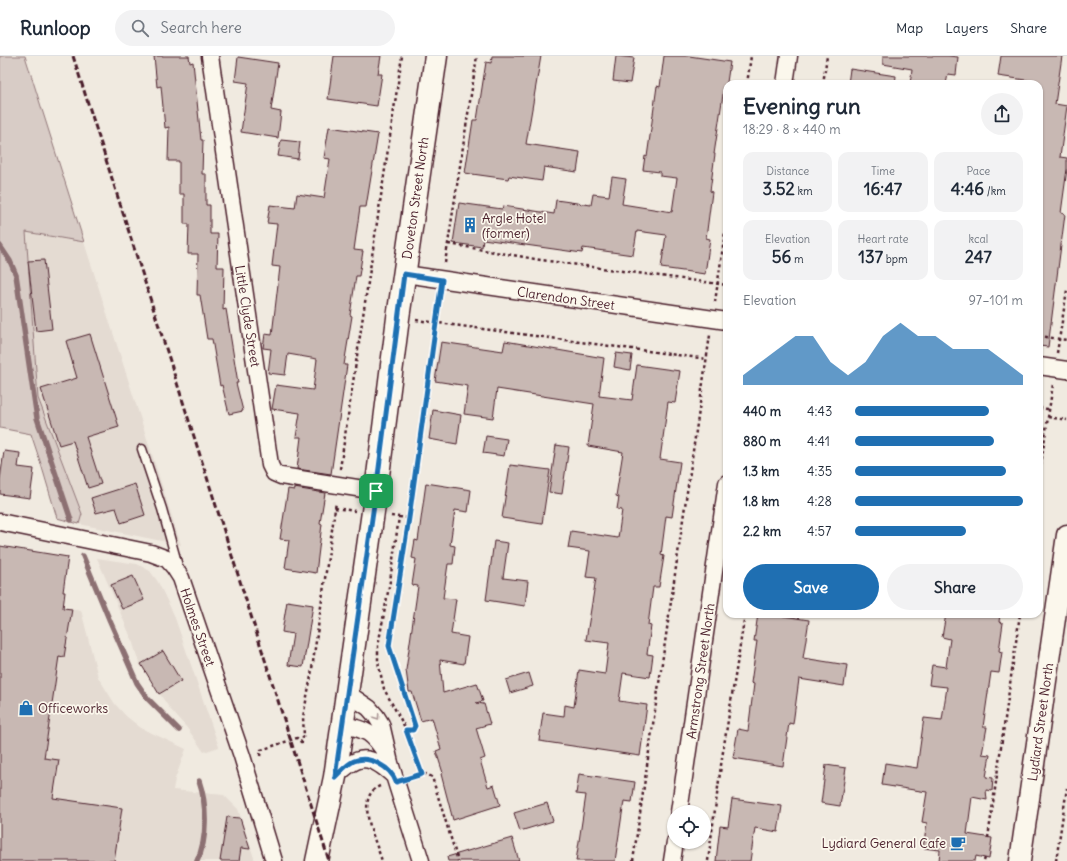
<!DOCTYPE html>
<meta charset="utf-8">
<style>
body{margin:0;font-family:Delius,sans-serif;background:#f2f2f3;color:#1f2937;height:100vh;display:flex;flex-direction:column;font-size:15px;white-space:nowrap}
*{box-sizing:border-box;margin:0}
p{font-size:13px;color:#747a83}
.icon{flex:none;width:22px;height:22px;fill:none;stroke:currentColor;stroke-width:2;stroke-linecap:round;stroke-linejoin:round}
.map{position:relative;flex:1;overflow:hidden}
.panel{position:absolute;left:723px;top:24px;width:320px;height:538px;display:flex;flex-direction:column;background:#fff;border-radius:12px;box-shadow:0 1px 3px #0004}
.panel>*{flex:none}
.tools{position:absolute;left:667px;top:749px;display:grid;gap:8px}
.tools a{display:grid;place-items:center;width:44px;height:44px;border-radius:50%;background:#fff;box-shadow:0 1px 3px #0004;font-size:20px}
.pin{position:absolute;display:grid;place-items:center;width:34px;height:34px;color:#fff;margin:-17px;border-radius:8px;box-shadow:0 2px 6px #0006}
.round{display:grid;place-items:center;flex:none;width:42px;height:42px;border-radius:21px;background:#f2f2f3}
.summary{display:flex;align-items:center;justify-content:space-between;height:68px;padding:0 20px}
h1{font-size:22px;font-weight:700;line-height:30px}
.stats{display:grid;grid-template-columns:repeat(3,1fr);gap:6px;height:68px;padding:4px 20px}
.stats div{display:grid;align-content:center;border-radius:10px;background:#f2f2f3;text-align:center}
.stats b{font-size:17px;font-weight:700}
.stats small{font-size:11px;font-weight:400}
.stats p{font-size:11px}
.chart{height:112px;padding:8px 20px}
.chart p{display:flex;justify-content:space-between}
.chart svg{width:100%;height:72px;margin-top:4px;fill:#1f6fb2;opacity:.7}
.cta{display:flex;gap:8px;margin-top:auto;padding:8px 20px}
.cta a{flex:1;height:46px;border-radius:24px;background:#1f6fb2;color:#fff;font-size:16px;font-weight:700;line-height:46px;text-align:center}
.cta a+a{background:#f2f2f3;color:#1f2937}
ul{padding:0 20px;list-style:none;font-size:13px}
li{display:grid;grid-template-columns:64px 48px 1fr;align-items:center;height:30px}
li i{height:10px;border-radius:5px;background:#1f6fb2}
header{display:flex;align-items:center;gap:24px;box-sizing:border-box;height:56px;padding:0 20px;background:#fff;border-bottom:1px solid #e0e1e3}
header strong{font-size:19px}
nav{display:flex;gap:22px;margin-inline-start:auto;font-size:14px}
.search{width:280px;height:36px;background:#f2f2f3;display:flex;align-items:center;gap:10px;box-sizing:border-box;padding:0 14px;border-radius:22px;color:#747a83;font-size:15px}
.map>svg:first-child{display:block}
</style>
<header>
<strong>Runloop</strong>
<div class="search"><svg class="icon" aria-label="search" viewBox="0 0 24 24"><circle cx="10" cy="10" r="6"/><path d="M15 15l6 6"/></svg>Search here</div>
<nav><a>Map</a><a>Layers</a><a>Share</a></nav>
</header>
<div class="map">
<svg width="1067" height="805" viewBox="0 0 1067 805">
<rect width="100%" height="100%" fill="#f0eae0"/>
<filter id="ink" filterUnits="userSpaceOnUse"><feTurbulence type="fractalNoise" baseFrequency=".025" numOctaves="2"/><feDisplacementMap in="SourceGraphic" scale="8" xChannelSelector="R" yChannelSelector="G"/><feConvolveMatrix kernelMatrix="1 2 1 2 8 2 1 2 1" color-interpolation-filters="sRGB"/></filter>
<g filter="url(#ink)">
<path fill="#e4dbd2" d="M 26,175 L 84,186 L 181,489 L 79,468 L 82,458 L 38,342 Z
M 97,502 L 137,508 L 150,515 L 158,526 L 174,559 L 219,691 L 204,696 L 187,672 L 170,653 L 139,607 L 132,584 Z
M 0,542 L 81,554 L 98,621 L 115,648 L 126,660 L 141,672 L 186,693 L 175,723 L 173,734 L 224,739 L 238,753 L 255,805 L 0,805 Z"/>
<path fill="#d8ccc6" stroke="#917678" d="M 0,0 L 25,0 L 84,186 L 26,176 L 38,342 L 82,458 L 79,468 L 57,462 L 41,408 L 31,378 L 0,372 Z"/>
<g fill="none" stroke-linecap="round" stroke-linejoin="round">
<path stroke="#8c6f72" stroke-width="5.5" d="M 0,190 L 10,205 L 16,219 L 37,362 L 71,464
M 83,500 L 109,563 L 137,627 L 148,643 L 179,674
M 197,805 C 208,783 207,748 199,725"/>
</g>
<path fill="#c8b8b3" stroke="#4a1f2b" d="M 154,0 L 189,0 L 190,7 L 193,6 L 201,84 L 203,84 L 202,118 L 206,118 L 206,149 L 210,149 L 210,178 L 218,178 L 217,211 L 224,211 L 223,254 L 226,253 L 238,327 L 236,327 L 243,355 L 229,358 L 222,329 L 220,330 L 212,283 L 207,283 L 200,239 L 197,239 L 198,198 L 188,198 L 189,168 L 184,168 L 184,138 L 179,138 L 179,105 L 168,105 L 169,71 L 165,72 L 161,30 L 157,31 Z
M 334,0 L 381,0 L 378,18 L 382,18 L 377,50 L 328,43 Z
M 492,0 L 541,0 L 526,88 L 580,96 L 577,116 L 544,111 L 542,125 L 509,120 L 508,123 L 465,117 L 473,64 L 477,64 L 486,6 L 491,7 Z
M 616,0 L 634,2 L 630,27 L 613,25 Z
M 664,0 L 689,0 L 730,6 L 726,33 L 724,32 L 714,98 L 715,98 L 710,135 L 712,136 L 706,182 L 710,183 L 705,218 L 661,212 L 666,179 L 637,175 L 633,199 L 583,192 L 582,197 L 483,183 L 482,191 L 453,187 L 459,147 L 502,153 L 503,150 L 554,158 L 556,144 L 591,149 L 593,138 L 609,140 L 612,121 L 626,123 L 622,148 L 672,156 L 677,122 L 660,120 L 660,116 L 643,114 L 645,100 L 647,101 L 657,30 L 660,31 Z
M 883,0 L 948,0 L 958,1 L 956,19 L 948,18 L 946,28 L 910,28 L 912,13 L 883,8 Z
M 1001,0 L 1062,0 L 1055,48 L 1067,50 L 1060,101 L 1067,102 L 1067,113 L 1061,157 L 1065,158 L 1048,291 L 1039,290 L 1039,26 L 998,20 Z
M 238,1 L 278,7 L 271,54 L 281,56 L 278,82 L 241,76 L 248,27 L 235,25 Z
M 850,13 L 896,20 L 895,28 L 848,28 Z
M 329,71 L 378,78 L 366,151 L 360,151 L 354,194 L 363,195 L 359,220 L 356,220 L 350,259 L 352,260 L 344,309 L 347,309 L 331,418 L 297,413 L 301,381 L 296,381 L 300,357 L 272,353 L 276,329 L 313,334 L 317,303 L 288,298 L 285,319 L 268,317 L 271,293 L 263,292 L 265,278 L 272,279 L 280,211 L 272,210 L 277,168 L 267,167 L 270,149 L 295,152 L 297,138 L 324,142 L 330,103 L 324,102 Z
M 281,84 L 300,86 L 298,103 L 278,100 Z
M 44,204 L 52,273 L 36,275 L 28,205 Z
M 90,278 L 119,371 L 86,381 L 101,428 L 88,432 L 73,385 L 59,389 L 41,333 L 77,322 L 66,285 Z
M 505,285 L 604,302 L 599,340 L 632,344 L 637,309 L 680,315 L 675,347 L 668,346 L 660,403 L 680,406 L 672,461 L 666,460 L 661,499 L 664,500 L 659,531 L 653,531 L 648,569 L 651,570 L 647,598 L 653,599 L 650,621 L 623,617 L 619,645 L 647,649 L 640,700 L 539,685 L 543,657 L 564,660 L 565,649 L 574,651 L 579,614 L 605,618 L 609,587 L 586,584 L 596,522 L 586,521 L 590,495 L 568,492 L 571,475 L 618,482 L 622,454 L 617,453 L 619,441 L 616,440 L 623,396 L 588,390 L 594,348 L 497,333 L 493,362 L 464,358 L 468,330 L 435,325 L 441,286 L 503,295 Z
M 616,297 L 632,299 L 630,314 L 614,311 Z
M 433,354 L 461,359 L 457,388 L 429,383 Z
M 486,380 L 507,383 L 504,400 L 483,397 Z
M 556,389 L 569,391 L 562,438 L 549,436 Z
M 4,395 L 20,397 L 18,411 L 34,413 L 30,442 L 0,438 L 0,424 Z
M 510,409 L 550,414 L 542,468 L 502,462 Z
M 426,427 L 471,434 L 468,456 L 455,454 L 450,489 L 455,490 L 453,508 L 448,508 L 443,542 L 456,543 L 451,578 L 468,581 L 464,608 L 440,604 L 443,637 L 477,627 L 483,645 L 476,647 L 484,648 L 490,668 L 476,672 L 485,702 L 480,704 L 488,731 L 494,729 L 500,749 L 453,764 L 441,718 L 443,717 L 436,695 L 441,693 L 432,662 L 421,665 L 412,636 L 409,636 L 406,614 L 418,530 L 412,529 L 416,503 L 412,502 L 415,484 L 418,485 Z
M 135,428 L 145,459 L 121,467 L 116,452 L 96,457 L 91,442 Z
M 294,432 L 325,437 L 320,467 L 322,468 L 316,517 L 285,512 L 289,484 L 280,483 L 288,433 L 294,434 Z
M 494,485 L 508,487 L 503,522 L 528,525 L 525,550 L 486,544 Z
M 0,490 L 68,501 L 63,536 L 65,536 L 63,552 L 72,553 L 64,601 L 59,600 L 44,702 L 59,704 L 53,742 L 122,752 L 114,805 L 0,805 Z
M 133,520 L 144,544 L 122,553 L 111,529 Z
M 287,545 L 313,549 L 303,611 L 288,609 L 293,578 L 282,576 Z
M 758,558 L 770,558 L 809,564 L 803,602 L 847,609 L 844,630 L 799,623 L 793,668 L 789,667 L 783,710 L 733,702 L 738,673 L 748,675 L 754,628 L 751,627 L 757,585 L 754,585 Z
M 946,558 L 1000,558 L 999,566 L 1003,567 L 999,595 L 1002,596 L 999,617 L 991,616 L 983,671 L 987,671 L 982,698 L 990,699 L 986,721 L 993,722 L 992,735 L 986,734 L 987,744 L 972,741 L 967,778 L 992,782 L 989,803 L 976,800 L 975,805 L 939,805 L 940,794 L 923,792 L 927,767 L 922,766 L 927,736 L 882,729 L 885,707 L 917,712 L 924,662 L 942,664 L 947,631 L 929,629 L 932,609 L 946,611 L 950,583 L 942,581 Z
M 163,595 L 181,625 L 159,638 L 141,608 Z
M 529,617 L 533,630 L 510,637 L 506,624 Z
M 826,709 L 846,712 L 840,750 L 821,747 Z
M 579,718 L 635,726 L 632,746 L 624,745 L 615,805 L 576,805 L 586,739 L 576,738 Z
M 732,743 L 782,750 L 778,776 L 755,772 L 750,805 L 716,805 L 720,770 L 728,771 Z
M 547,747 L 553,765 L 520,775 L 514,757 Z
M 227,761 L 240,762 L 250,793 L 241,792 L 239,805 L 220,805 Z
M 512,782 L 519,805 L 448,805 L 447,801 Z"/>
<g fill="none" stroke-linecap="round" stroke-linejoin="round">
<g stroke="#4a1f2b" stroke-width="11">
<path id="service" d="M 142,393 L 162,453 L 178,510"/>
</g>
<g stroke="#4a1f2b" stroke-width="19">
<path id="minor" d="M 210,0 L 270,409 L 274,417 L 281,420 L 376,435
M 785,28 L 789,0
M 405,218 L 727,265
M 1039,310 L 1067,314
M 0,466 L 151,497 L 167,503 L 174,511 L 181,522 L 242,700 L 274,805
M 347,637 L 369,652 L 376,660 L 381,668 L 390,707 L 421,805
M 342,669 C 367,673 373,677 386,698
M 335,721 C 358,698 369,697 394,720
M 679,756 L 727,427
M 672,805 L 675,786"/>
</g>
<g stroke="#4a1f2b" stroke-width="23">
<path id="tertiary" d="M 1020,805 L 1067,479"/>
</g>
<g stroke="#4a1f2b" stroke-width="25">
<path id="secondary" d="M 317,805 L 335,721 L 376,435 L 398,262 L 436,0"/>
</g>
<path stroke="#4a1f2b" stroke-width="2.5" stroke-dasharray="3 3" stroke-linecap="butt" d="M 747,28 L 751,0
M 823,28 L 827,0
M 449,188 L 541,204 L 727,229
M 445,207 L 477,0
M 715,246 L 727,163
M 416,264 L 707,303
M 1039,280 L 1067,284
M 1057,297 L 1067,234
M 1039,352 L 1048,353
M 1048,361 L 1067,364
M 340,413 L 402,0
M 1039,421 L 1053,328
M 335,452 L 355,455
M 391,460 L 399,461 L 390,525 L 378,590 L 378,606 L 384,633 L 408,677 L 422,718
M 399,461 L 409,462
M 406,674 L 413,674 L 415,670 L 389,591 L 409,462 L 440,240
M 260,700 L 261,694 L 297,682 L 301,686 L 302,686 L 303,681 L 304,680 L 303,661 L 311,620 L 336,446
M 412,721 L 426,718 L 432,721 L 458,805
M 380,730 C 353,741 376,785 382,805
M 988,782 L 1020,558
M 633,805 L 710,279
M 708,805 L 722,702 L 745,558
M 984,805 L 985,802
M 1056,805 L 1067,732"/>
<use href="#service" stroke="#fbf7ec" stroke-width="8"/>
<use href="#minor" stroke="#fbf7ec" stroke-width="16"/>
<use href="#tertiary" stroke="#fbf7ec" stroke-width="20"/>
<use href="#secondary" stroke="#fbf7ec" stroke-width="22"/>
<path stroke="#4a1f2b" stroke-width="3" stroke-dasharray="6 3" stroke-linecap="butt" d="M 73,0 L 329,805"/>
</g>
<defs><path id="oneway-chevron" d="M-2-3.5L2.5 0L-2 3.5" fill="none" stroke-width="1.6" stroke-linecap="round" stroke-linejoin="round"/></defs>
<use stroke="#ab9695" href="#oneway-chevron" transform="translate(377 661) rotate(56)"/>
</g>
<g fill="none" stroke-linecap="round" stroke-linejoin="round" filter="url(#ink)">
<g stroke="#fff" stroke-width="8">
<path id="route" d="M 404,218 L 442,224 L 409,462 L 389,590 L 415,670 L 413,674 L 406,674 L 422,718 L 396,726 C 391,711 369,699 354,705 C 347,708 341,715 335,721 L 376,435 Z"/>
</g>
<use href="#route" stroke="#1f6fb2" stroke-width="5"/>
</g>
<defs>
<g id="building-bare" transform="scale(1.2)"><path d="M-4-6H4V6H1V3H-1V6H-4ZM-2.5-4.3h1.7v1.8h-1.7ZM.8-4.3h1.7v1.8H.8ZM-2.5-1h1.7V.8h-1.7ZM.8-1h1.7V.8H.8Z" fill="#1f6fb2" stroke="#fbf7ec" stroke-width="2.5" paint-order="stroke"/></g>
<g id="shop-bare" transform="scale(1.2)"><path d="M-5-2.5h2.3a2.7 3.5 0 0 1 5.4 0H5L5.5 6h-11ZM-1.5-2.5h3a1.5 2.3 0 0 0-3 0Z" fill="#1f6fb2" stroke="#fbf7ec" stroke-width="2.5" paint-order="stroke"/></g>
<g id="cafe-bare" transform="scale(1.2)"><path d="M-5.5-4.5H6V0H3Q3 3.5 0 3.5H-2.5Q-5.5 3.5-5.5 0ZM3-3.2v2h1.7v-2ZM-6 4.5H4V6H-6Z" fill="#1f6fb2" stroke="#fbf7ec" stroke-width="2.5" paint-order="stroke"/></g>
</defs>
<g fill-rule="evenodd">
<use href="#building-bare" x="470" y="169"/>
<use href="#shop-bare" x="26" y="652"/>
<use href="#cafe-bare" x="958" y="787"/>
</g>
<g text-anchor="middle" stroke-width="3.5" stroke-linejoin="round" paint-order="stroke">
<g font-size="13" fill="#4a1f2b" stroke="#fbf7ec">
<text transform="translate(415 142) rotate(-82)" y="5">Doveton Street North</text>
<text transform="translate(566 242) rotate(8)" y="5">Clarendon Street</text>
<text transform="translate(248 260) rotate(81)" y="5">Little Clyde Street</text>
<text transform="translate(198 571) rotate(71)" y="5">Holmes Street</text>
<text transform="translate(700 615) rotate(-82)" y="5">Armstrong Street North</text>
<text transform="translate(1040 666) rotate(-82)" y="5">Lydiard Street North</text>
</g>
<g font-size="13" fill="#4a1f2b" stroke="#fbf7ec" text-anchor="start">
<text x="482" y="167">Argle Hotel<tspan x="482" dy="15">(former)</tspan></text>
<text x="38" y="657">Officeworks</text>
<text x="946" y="792" text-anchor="end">Lydiard General Cafe</text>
</g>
</g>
</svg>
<div class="tools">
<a><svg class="icon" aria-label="locate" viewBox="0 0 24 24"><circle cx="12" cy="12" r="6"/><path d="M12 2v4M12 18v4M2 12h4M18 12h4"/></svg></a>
</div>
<div class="pin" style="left:376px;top:435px;background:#1e9e55"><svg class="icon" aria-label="arrive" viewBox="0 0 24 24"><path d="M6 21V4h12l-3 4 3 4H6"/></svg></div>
<section class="panel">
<div class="summary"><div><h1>Evening run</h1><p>18:29 · 8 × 440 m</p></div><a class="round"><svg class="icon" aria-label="share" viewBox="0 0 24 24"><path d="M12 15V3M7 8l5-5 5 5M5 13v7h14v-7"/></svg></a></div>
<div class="stats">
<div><p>Distance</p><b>3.52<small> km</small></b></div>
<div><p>Time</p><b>16:47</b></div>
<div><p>Pace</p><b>4:46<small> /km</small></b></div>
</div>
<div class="stats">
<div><p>Elevation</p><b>56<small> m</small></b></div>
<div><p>Heart rate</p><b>137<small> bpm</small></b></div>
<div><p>kcal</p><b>247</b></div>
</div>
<div class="chart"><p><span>Elevation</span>97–101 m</p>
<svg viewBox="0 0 160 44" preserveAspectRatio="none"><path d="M0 44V38L10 30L20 22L30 14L40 14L50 30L60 38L70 30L80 14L90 6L100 14L110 14L120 22L130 22L140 22L150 30L160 38V44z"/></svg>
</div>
<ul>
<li><b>440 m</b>4:43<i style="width:80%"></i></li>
<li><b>880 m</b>4:41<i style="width:83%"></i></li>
<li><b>1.3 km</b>4:35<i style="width:90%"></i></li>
<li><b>1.8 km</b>4:28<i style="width:100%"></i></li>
<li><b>2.2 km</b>4:57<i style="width:66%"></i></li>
</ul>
<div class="cta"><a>Save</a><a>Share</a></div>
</section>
</div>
